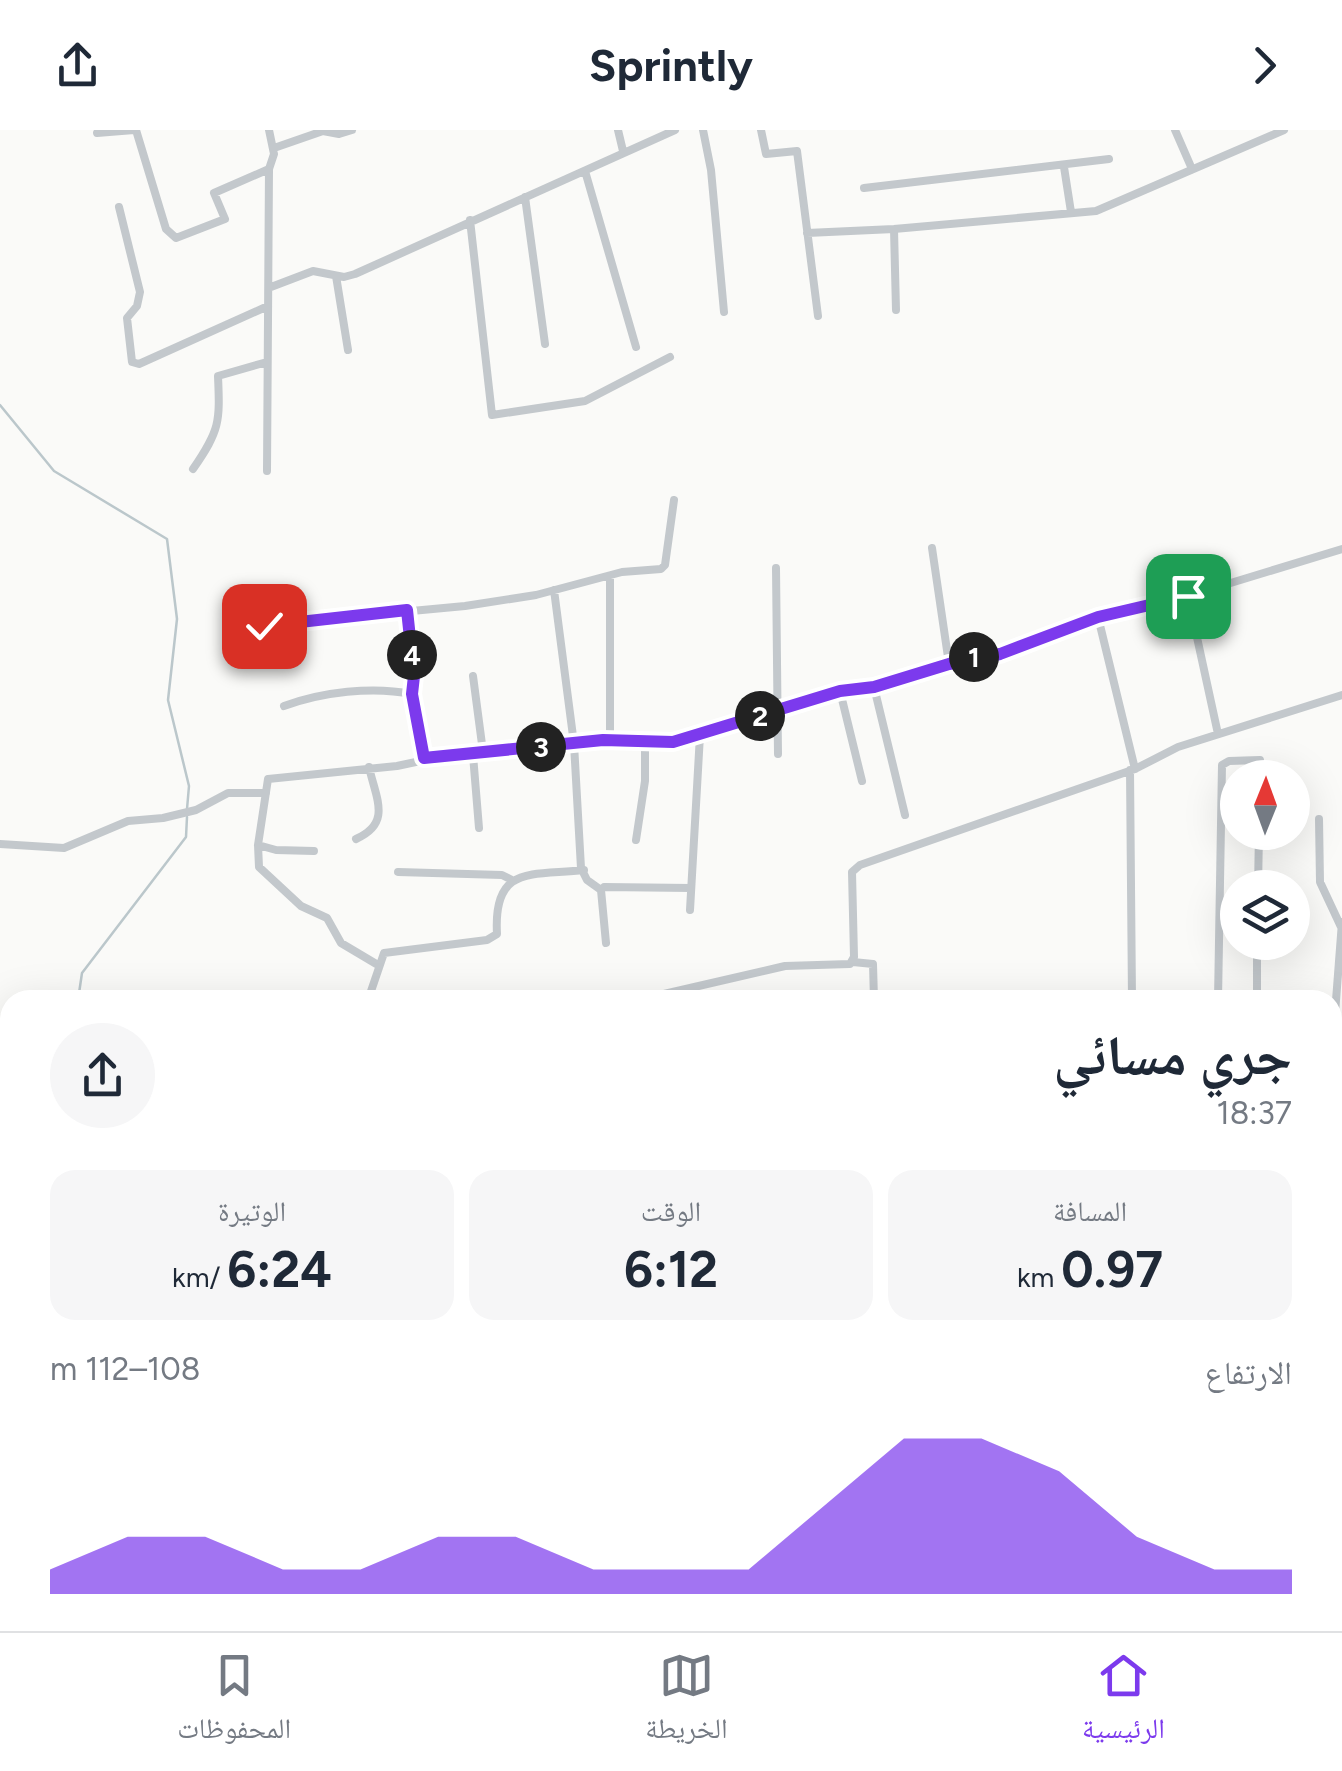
<!DOCTYPE html>
<html lang="ar">
<meta charset="utf-8">
<style>
body{margin:0;font-family:Figtree,"Noto Naskh Arabic",sans-serif;background:#f6f6f7;color:#1f2937;direction:rtl;height:100vh;display:flex;flex-direction:column;font-size:38px;white-space:nowrap}
*{box-sizing:border-box;margin:0}
p{font-size:32px;color:#747a83}
.icon{flex:none;width:55px;height:55px;fill:none;stroke:currentColor;stroke-width:2;stroke-linecap:round;stroke-linejoin:round}
.map{position:relative;flex:1;overflow:hidden;direction:ltr}
.sheet{position:absolute;left:0px;top:860px;width:1342px;height:642px;display:flex;flex-direction:column;background:#fff;border-radius:30px 30px 0 0;box-shadow:0 10px 40px #0002;direction:rtl}
.sheet>*{flex:none}
.needle{width:65px;rotate:1deg}
.buttons{position:absolute;left:1220px;top:630px;display:grid;gap:20px}
.buttons a{display:grid;place-items:center;width:90px;height:90px;border-radius:50%;background:#fff;box-shadow:0 10px 40px #0002;font-size:50px}
.pin{position:absolute;display:grid;place-items:center;width:85px;height:85px;color:#fff;margin:-42px;border-radius:20px;box-shadow:0 5px 15px #0006}
.km{position:absolute;width:50px;height:50px;margin:-25px;border-radius:50%;background:#222;color:#fff;font-size:28px;line-height:50px;text-align:center}
.round{display:grid;place-items:center;flex:none;width:105px;height:105px;border-radius:52px;background:#f6f6f7}
.overview{display:flex;align-items:center;justify-content:space-between;height:170px;padding:0 50px}
h1{font-size:55px;font-weight:700;line-height:75px}
.stats{display:grid;grid-template-columns:repeat(3,1fr);gap:15px;height:170px;padding:10px 50px}
.stats div{display:grid;align-content:center;border-radius:25px;background:#f6f6f7;text-align:center}
.stats b{font-size:50px;font-weight:700}
.stats small{font-size:28px;font-weight:400}
.stats p{font-size:28px}
.chart{height:280px;padding:20px 50px}
.chart p{display:flex;justify-content:space-between}
.chart svg{width:100%;height:180px;margin-top:10px;fill:#7c3aed;opacity:.7}
header{display:flex;justify-content:space-between;align-items:center;height:130px;padding:0 50px;background:#fff;font-size:45px;font-weight:700}
.tabs{display:flex;justify-content:space-around;align-items:center;height:140px;border-top:2px solid #e0e1e3;background:#fff;font-size:28px;color:#747a83}
.tabs a{display:grid;justify-items:center;gap:5px}
.tabs .selected{color:#7c3aed}
.map>svg:first-child{display:block}
</style>
<header><svg class="icon" aria-label="forward" viewBox="0 0 24 24"><path d="M9 5l7 7-7 7"/></svg>Sprintly<svg class="icon" aria-label="share" viewBox="0 0 24 24"><path d="M12 15V3M7 8l5-5 5 5M5 13v7h14v-7"/></svg></header>
<div class="map">
<svg width="1342" height="1501" viewBox="0 0 1342 1501">
<rect width="100%" height="100%" fill="#fafaf8"/>
<g fill="none" stroke-linecap="round" stroke-linejoin="round">
<path stroke="#bbc7cb" stroke-width="2.5" d="M 0,275 L 54,341 L 167,409 L 177,489 L 168,570 L 189,656 L 187,679
M 78,870 L 82,843 L 186,707 L 187,687
M 0,1420 L 10,1416"/>
<path stroke="#c3c8cc" stroke-width="8" d="M 136,0 L 166,99 L 176,108 L 225,89 L 214,63 L 269,39
M 618,0 L 623,21
M 703,0 L 711,40 L 724,182
M 761,0 L 766,24 L 797,21 L 818,186
M 1175,0 L 1192,39
M 97,3 L 134,0
M 274,18 L 323,1 L 339,4 L 352,0
M 1064,37 L 1071,82
M 585,41 L 636,217
M 864,58 L 1109,29
M 525,67 L 545,214
M 119,77 L 140,162 L 137,176 L 127,188 L 132,232 L 139,234 L 268,176
M 470,90 L 492,285 L 585,271 L 670,227
M 894,99 L 896,180
M 807,103 L 894,99 L 1096,81 L 1284,0
M 336,146 L 348,220
M 271,157 L 313,141 L 344,147 L 355,144 L 675,0
M 193,339 C 220,300 220,292 218,246 L 267,232
M 267,341 L 269,39 L 274,24 L 269,0
M 932,418 L 949,534
M 776,438 L 778,624
M 554,460 L 574,614 L 581,738 L 587,750 L 601,760 L 604,757 L 691,758
M 1188,466 L 1218,604
M 407,480 L 414,547 L 412,564 L 424,628
M 1098,487 L 1135,639
M 252,496 L 465,476 L 536,465 L 622,442 L 661,439 L 665,435 L 674,370
M 473,546 L 483,622
M 874,557 L 905,685
M 840,561 L 862,651
M 284,576 C 322,562 372,556 412,564
M 610,611 L 610,446
M 473,625 L 479,698
M 1130,640 L 1132,870
M 1319,689 L 1320,752 L 1342,799
M 356,709 C 392,693 376,669 369,637
M 636,710 L 645,651 L 645,610
M 0,714 L 64,718 L 128,691 L 163,688 L 196,680 L 228,663 L 266,663
M 258,715 L 276,720 L 314,721
M 398,742 L 502,745 L 512,750
M 1258,758 L 1259,702
M 601,760 L 606,813
M 690,780 L 700,605
M 853,832 L 873,834 L 874,870
M 378,835 L 341,813 L 327,788 L 301,776 L 259,737 L 258,715 L 268,649 L 397,636 L 449,625 L 603,610 L 673,612 L 840,561 L 874,557 L 949,534 L 1000,523 L 1098,487 L 1188,466 L 1342,419
M 368,870 L 384,823 L 487,810 L 497,804 C 493,734 532,746 584,740
M 638,870 L 785,836 L 850,834 L 854,827 L 852,742 L 860,735 L 1135,639 L 1178,617 L 1342,565
M 1218,870 L 1222,635 L 1229,631 L 1260,630 L 1260,648
M 1257,870 L 1257,812
M 1332,923 L 1342,792
M 0,1019 L 10,1019
M 1332,1150 L 1342,1153
M 1332,1197 L 1342,1173
M 1332,1223 L 1342,1226
M 1332,1352 L 1342,1329
M 1332,1377 L 1342,1380
M 547,1492 L 551,1501
M 179,1501 L 180,1492
M 312,1501 L 324,1501
M 459,1501 L 461,1492
M 656,1501 L 674,1501
M 720,1501 L 721,1492
M 786,1501 L 787,1492"/>
</g>
<g fill="none" stroke-linecap="round" stroke-linejoin="round">
<g stroke="#fff" stroke-width="20">
<path id="route" d="M 264,496 L 407,480 L 414,546 L 412,564 L 424,628 L 603,610 L 673,612 L 840,561 L 874,557 L 949,534 L 1000,524 L 1098,487 L 1188,466"/>
</g>
<use href="#route" stroke="#7c3aed" stroke-width="12"/>
</g>
</svg>
<div class="buttons">
<a><svg class="needle" viewBox="-14 -14 28 28"><path d="M0-13l5 13h-10z" fill="#e53935"/><path d="M0 13l5-13h-10z" fill="#747a83"/></svg></a>
<a><svg class="icon" aria-label="layers" viewBox="0 0 24 24"><path d="M12 4l9 5-9 5-9-5zM3 14l9 5 9-5"/></svg></a>
</div>
<div class="pin" style="left:1188px;top:466px;background:#1e9e55"><svg class="icon" aria-label="arrive" viewBox="0 0 24 24"><path d="M6 21V4h12l-3 4 3 4H6"/></svg></div>
<div class="pin" style="left:264px;top:496px;background:#d93025"><svg class="icon" aria-label="check" viewBox="0 0 24 24"><path d="M5 12l5 5 9-10"/></svg></div>
<b class="km" style="left:974px;top:527px">1</b>
<b class="km" style="left:760px;top:586px">2</b>
<b class="km" style="left:541px;top:617px">3</b>
<b class="km" style="left:412px;top:525px">4</b>
<section class="sheet">
<div class="overview"><div><h1>جري مسائي</h1><p>18:37</p></div><a class="round"><svg class="icon" aria-label="share" viewBox="0 0 24 24"><path d="M12 15V3M7 8l5-5 5 5M5 13v7h14v-7"/></svg></a></div>
<div class="stats">
<div><p>المسافة</p><b>0.97<small> km</small></b></div>
<div><p>الوقت</p><b>6:12</b></div>
<div><p>الوتيرة</p><b>6:24<small> /km</small></b></div>
</div>
<div class="chart"><p><span>الارتفاع</span>108–112 m</p>
<svg viewBox="0 0 160 44" preserveAspectRatio="none"><path d="M0 44V38L10 30L20 30L30 38L40 38L50 30L60 30L70 38L80 38L90 38L100 22L110 6L120 6L130 14L140 30L150 38L160 38V44z"/></svg>
</div>
</section>
</div>
<nav class="tabs">
<a class="selected"><svg class="icon" aria-label="home" viewBox="0 0 24 24"><path d="M3 11l9-7 9 7M6 9v11h12V9"/></svg>الرئيسية</a>
<a><svg class="icon" aria-label="map" viewBox="0 0 24 24"><path d="M3 6l6-2 6 2 6-2v14l-6 2-6-2-6 2zM9 4v14M15 6v14"/></svg>الخريطة</a>
<a><svg class="icon" aria-label="saved" viewBox="0 0 24 24"><path d="M7 4h10v16l-5-4-5 4z"/></svg>المحفوظات</a>
</nav>
